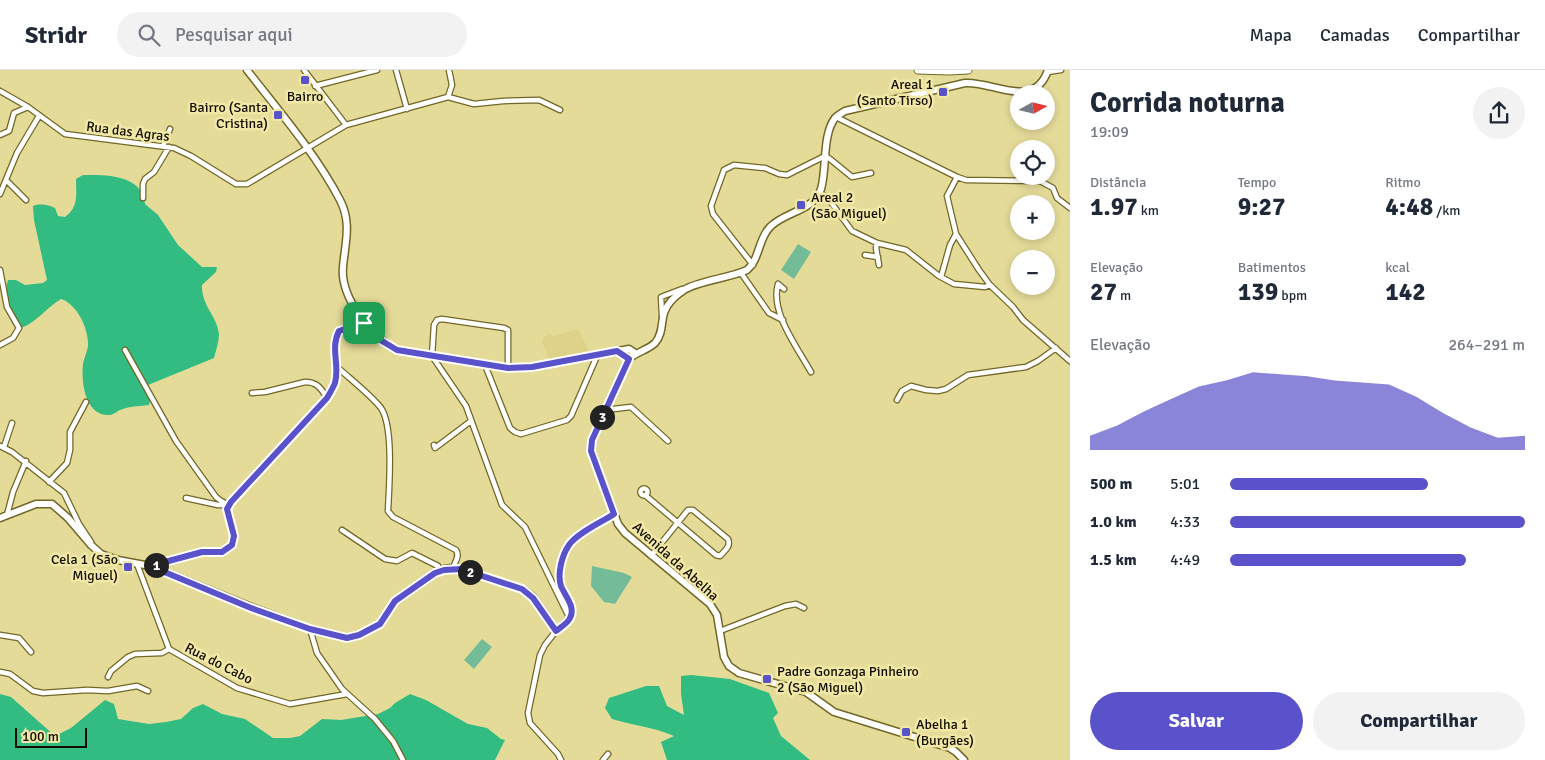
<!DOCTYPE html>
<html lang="pt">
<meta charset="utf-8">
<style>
body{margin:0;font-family:Signika,sans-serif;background:#f2f2f3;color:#1f2937;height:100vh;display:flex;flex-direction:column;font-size:19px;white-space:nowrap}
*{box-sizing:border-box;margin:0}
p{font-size:16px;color:#747a83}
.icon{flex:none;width:28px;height:28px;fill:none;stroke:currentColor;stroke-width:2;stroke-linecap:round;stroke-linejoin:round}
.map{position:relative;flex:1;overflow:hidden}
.details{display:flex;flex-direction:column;background:#fff;width:475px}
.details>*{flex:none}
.needle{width:32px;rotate:82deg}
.tools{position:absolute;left:1010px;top:15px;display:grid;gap:10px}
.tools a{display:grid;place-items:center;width:45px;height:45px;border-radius:50%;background:#fff;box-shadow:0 2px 8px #0003;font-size:25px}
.scale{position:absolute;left:15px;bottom:12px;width:72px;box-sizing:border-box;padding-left:5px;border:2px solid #110d00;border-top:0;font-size:14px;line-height:18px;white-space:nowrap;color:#110d00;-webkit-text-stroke:4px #f2e8a6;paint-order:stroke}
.pin{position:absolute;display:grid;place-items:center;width:42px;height:42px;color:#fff;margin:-21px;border-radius:10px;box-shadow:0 2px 8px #0006}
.km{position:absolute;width:25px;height:25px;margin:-12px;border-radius:50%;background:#222;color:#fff;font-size:14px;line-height:25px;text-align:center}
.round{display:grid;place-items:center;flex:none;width:52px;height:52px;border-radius:26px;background:#f2f2f3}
.summary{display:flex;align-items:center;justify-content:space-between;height:85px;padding:0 20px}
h1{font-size:28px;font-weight:800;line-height:38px}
.stats{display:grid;grid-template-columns:repeat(3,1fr);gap:8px;height:85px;padding:5px 20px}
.stats div{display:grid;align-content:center}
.stats b{font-size:25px;font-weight:800}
.stats small{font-size:14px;font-weight:400}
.stats p{font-size:14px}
.chart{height:140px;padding:10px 20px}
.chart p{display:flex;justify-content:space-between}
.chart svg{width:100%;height:90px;margin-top:5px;fill:#5952ca;opacity:.7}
.action{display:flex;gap:10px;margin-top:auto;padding:10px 20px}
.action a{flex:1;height:58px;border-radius:30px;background:#5952ca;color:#fff;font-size:20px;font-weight:800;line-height:58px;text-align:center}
.action a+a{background:#f2f2f3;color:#1f2937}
ul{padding:0 20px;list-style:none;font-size:16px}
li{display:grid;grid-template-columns:80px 60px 1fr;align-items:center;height:38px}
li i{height:12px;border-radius:6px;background:#5952ca}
header{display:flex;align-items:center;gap:30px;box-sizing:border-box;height:70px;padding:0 25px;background:#fff;border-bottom:1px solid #e0e1e3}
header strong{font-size:24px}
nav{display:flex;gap:28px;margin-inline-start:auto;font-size:18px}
.search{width:350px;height:45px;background:#f2f2f3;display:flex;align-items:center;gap:12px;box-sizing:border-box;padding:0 18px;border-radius:28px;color:#747a83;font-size:19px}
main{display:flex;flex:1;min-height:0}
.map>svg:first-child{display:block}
</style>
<header>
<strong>Stridr</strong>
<div class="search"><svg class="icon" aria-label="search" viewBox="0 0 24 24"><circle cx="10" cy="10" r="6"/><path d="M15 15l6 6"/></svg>Pesquisar aqui</div>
<nav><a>Mapa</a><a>Camadas</a><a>Compartilhar</a></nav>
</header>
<main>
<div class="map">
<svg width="1070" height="690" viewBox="0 0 1070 690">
<rect width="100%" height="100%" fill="#e5db99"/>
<path fill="#ded289" d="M 578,259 L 590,283 L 549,290 L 542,271 L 544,267 L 549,264 L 553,266 Z"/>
<path fill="#73bc97" d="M 798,174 L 811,182 L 794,209 L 781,200 Z
M 592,496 L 624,503 L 632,507 L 615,534 L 604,532 L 591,516 Z
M 482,569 L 492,577 L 474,599 L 464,590 Z"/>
<path fill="#32bc82" d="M 83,105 C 106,105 142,104 145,134 L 158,145 L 178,175 L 202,197 L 217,197 L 216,202 L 202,215 C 201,235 217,246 219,264 C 219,272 216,280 214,288 L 148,315 L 126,277 L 123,281 L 150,331 L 149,335 C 141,336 131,336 123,339 C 118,340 114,345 109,345 C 85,346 81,312 83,294 C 84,287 89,279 88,272 C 87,255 76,234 61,229 C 46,238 37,252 21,258 C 14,243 2,227 8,210 L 16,210 L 25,215 L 43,213 L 47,210 L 34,150 L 33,136 C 41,133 48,135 55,138 L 58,146 L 65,147 C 79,137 76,125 76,109 Z
M 691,605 L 730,609 L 769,623 L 778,643 L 773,648 L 781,666 L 810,690 L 667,690 L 661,672 L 674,666 C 654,657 634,656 612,649 L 605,638 L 609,628 L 646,616 L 659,616 L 667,636 L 684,645 L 681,624 L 681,606 Z
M 0,624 L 11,627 L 55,666 L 71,658 L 105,630 L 114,634 L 118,649 L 149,654 L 166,652 L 181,649 L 193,638 L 203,634 L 222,644 L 245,649 L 273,668 L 290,668 L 300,666 L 322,649 L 341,650 L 378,644 L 390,638 L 395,633 L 410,624 L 426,630 L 468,654 L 487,658 L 501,669 L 505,670 L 495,690 L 0,690 Z"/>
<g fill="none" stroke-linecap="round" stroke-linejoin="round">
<g stroke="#716727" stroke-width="7">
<path id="street" d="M 304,0 L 346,55
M 396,0 L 407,39
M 1047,2 L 1061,0
M 315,16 L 377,0
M 0,21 L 28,37 L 65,64 L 174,78 L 191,86 L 236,114 L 247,114 L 346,55 L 448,27
M 448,27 L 474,34 L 503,31 L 539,30 L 560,40
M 448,27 L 452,15 L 449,0
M 836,47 L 957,107 L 966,110 L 1040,111 L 1053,118 L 1057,128 L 1070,138
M 0,65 L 9,61 L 14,43 L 28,37
M 163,76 L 170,59
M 957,107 L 947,126 L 956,164 L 979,200 L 990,215 L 1013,237 L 1023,250 L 1070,291
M 6,110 L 26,130
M 819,123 L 827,127 L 852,161 L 877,173 L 906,180 L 939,206 L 954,214 L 985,217 L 990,215
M 0,124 L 17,83 L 39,46
M 143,128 L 143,114 L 145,109 L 154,102 L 169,77
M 877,173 L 876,178 L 879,195
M 865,185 L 878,187
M 753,195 L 713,144 L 711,136 L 724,100 L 734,95 L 765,98 L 779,104 L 787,105 L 825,86 L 830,89 L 852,107 L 871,103
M 0,200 L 7,237 L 19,258 L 13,268 L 0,275
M 741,203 L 769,243 L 783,250
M 941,207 L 950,175 L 956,164
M 784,219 L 778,214 C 770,242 797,277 811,302
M 662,246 L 661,227 L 682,219
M 125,280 L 176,371 L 216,427 L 221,431 L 229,435
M 485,295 L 510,358 L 515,362 L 521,364 L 567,350 L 571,346 L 597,286
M 336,296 C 349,308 371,325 381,338 C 394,357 389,417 388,441 L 393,447 L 456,480 C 460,486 455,492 453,498
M 508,298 L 508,260 L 504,258 L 442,249 L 437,250 L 434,255 L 432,286 L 466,336 L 502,435 L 525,457 L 570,549
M 252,323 L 265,322 L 305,312 C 317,312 321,318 327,328
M 897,330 L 902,321 L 911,316 L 926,320 L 938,321 L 946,319 L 968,305 L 1026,297 L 1038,291 L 1056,278
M 605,340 L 631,337 L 668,371
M 434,375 L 435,378 L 471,351
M 0,376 L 12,382 L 64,423 L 79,454 L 91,472
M 4,377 L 12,353
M 49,412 L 67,393 L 70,380 L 70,362 L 86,332
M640.5 422a3.5 3.5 0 1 1 7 0a3.5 3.5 0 1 1-7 0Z
M 645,425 L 716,485 L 720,486 C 725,480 731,477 728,469 L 693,440 L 688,440 L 651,486
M 186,428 L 218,435 L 228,435
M 7,445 L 13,422 L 26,391
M 342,460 L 385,489 L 397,491 L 412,483 L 438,496 L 440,501
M 137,494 L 169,579 L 237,618 L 290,634 L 347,624
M 152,496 L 202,482 L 222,482 L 232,475 L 234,466 L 227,439 L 231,432 L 327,328 C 330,323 333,318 335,313 C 340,296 330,278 339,261 L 365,253
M 310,559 L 317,583 L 342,619 L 375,649 L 393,671 L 403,690
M 556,561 L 545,575 L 540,585 L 528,643 L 530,653 L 558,684 L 561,690
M 720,561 L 785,536 L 796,534 L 804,538
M 0,565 L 19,568 L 31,582
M 0,602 L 10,604 L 33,621 L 43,623 L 87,620 L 108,621 L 137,616 L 148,621
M 108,607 L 111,601 L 128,587 L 135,584 L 162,583 L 169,579
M 603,690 L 608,684"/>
</g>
<g stroke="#716727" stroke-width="9">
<path id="secondary" d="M 247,0 C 279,41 316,84 340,130 C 352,153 345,173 343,197 C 340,227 371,267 397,280 L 508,298 L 532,297 L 629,279 L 635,283
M 0,448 L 36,434 L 52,434 L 68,448 L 91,475 L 101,484 L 118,490 L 150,496 L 251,537 L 310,559 L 347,568 L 359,565 L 380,554 L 395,531 L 435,503 L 444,499 L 453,498 L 461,499 L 522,519 L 533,527 L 556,561 C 561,557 567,553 570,548 C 576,537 565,526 561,516 C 557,504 562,485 569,475 C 577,463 602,452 614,444
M 964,690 L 956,682 L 950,678 L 834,642 L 806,622 L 739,603 L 729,596 L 724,587 L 717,545 L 710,534 L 625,463 L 618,454 L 591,381 L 592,370 L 629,289 C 636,282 648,280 655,273 C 663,264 661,253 664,243 C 667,233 675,226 684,220 C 697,211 730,208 747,200 C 760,189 758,169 770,157 C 784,142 814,141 821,119 C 827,99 822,65 835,48 C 838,45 842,43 845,41 L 965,13 C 994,11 1034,41 1048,0"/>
</g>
<g stroke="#716727" stroke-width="9">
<path id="primary" d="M 918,0 L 949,1 L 968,0"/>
</g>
<use href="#street" stroke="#fff" stroke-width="4.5"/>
<use href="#secondary" stroke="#fff" stroke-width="6"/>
<use href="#primary" stroke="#fff" stroke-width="7"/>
</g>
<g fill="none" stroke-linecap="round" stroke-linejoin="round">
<g stroke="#fff" stroke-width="10">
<path id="route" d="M 364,253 L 382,271 L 397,280 L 508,298 L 532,297 L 617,281 L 629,289 L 592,370 L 591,381 L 614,444 C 602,452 577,463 569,475 C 562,485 557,504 561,516 C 565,526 576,537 570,548 C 568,553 561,557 556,561 L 533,528 L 522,519 L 461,499 L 444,500 L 435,503 L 395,531 L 380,554 L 359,565 L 347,568 L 310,559 L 251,538 L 150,496 L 202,482 L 222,482 L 232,475 L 234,466 L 227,439 L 231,432 L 327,328 C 330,323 333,318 335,313 C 340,296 330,278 339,261 Z"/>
</g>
<use href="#route" stroke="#5952ca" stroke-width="6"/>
</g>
<g fill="#5952ca" stroke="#f2e8a6" stroke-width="2">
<rect x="300" y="5" width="10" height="10" rx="2.5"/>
<rect x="938" y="17" width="10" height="10" rx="2.5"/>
<rect x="273" y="40" width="10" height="10" rx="2.5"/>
<rect x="796" y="130" width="10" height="10" rx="2.5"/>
<rect x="123" y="492" width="10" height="10" rx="2.5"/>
<rect x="762" y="604" width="10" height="10" rx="2.5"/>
<rect x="901" y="657" width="10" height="10" rx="2.5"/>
</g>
<g text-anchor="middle" stroke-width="5" stroke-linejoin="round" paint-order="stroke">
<g font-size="14" fill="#110d00" stroke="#f2e8a6" text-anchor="end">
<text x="933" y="19">Areal 1<tspan x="933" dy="16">(Santo Tirso)</tspan></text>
<text x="305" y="31" text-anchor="middle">Bairro</text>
<text x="268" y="42">Bairro (Santa<tspan x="268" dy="16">Cristina)</tspan></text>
<text x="811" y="132" text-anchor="start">Areal 2<tspan x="811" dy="16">(São Miguel)</tspan></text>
<text x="118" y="494">Cela 1 (São<tspan x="118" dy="16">Miguel)</tspan></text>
<text x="777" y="606" text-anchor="start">Padre Gonzaga Pinheiro<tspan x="777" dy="16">2 (São Miguel)</tspan></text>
<text x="916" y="659" text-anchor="start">Abelha 1<tspan x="916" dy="16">(Burgães)</tspan></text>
</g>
<g font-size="14" fill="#110d00" stroke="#f2e8a6">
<text transform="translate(128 61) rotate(7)" y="5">Rua das Agras</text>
<text transform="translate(676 491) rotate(42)" y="5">Avenida da Abelha</text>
<text transform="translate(219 593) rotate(27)" y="5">Rua do Cabo</text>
</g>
</g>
</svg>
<div class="tools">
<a><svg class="needle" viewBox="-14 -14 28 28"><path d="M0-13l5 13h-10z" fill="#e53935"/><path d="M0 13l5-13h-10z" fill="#747a83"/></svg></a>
<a><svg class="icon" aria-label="locate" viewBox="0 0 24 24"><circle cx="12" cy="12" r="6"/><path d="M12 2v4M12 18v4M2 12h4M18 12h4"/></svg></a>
<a>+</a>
<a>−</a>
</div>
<div class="scale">100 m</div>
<div class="pin" style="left:364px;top:253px;background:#1e9e55"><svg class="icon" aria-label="arrive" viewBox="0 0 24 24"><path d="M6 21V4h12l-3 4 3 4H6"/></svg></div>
<b class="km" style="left:156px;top:495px">1</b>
<b class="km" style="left:470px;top:502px">2</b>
<b class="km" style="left:602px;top:347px">3</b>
</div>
<section class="details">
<div class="summary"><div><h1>Corrida noturna</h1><p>19:09</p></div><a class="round"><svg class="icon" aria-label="share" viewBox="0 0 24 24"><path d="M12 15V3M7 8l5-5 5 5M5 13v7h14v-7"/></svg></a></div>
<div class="stats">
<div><p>Distância</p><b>1.97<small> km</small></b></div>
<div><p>Tempo</p><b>9:27</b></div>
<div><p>Ritmo</p><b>4:48<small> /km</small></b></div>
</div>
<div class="stats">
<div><p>Elevação</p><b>27<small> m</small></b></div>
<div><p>Batimentos</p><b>139<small> bpm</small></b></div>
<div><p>kcal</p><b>142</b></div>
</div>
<div class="chart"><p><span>Elevação</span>264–291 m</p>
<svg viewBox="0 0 160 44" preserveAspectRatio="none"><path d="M0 44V37L10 32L20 25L30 19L40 13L50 10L60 6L70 7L80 8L90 10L100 11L110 12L120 18L130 26L140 33L150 38L160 37V44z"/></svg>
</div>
<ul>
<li><b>500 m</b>5:01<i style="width:67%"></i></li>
<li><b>1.0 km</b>4:33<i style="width:100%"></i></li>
<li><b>1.5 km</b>4:49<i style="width:80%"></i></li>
</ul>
<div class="action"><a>Salvar</a><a>Compartilhar</a></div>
</section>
</main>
